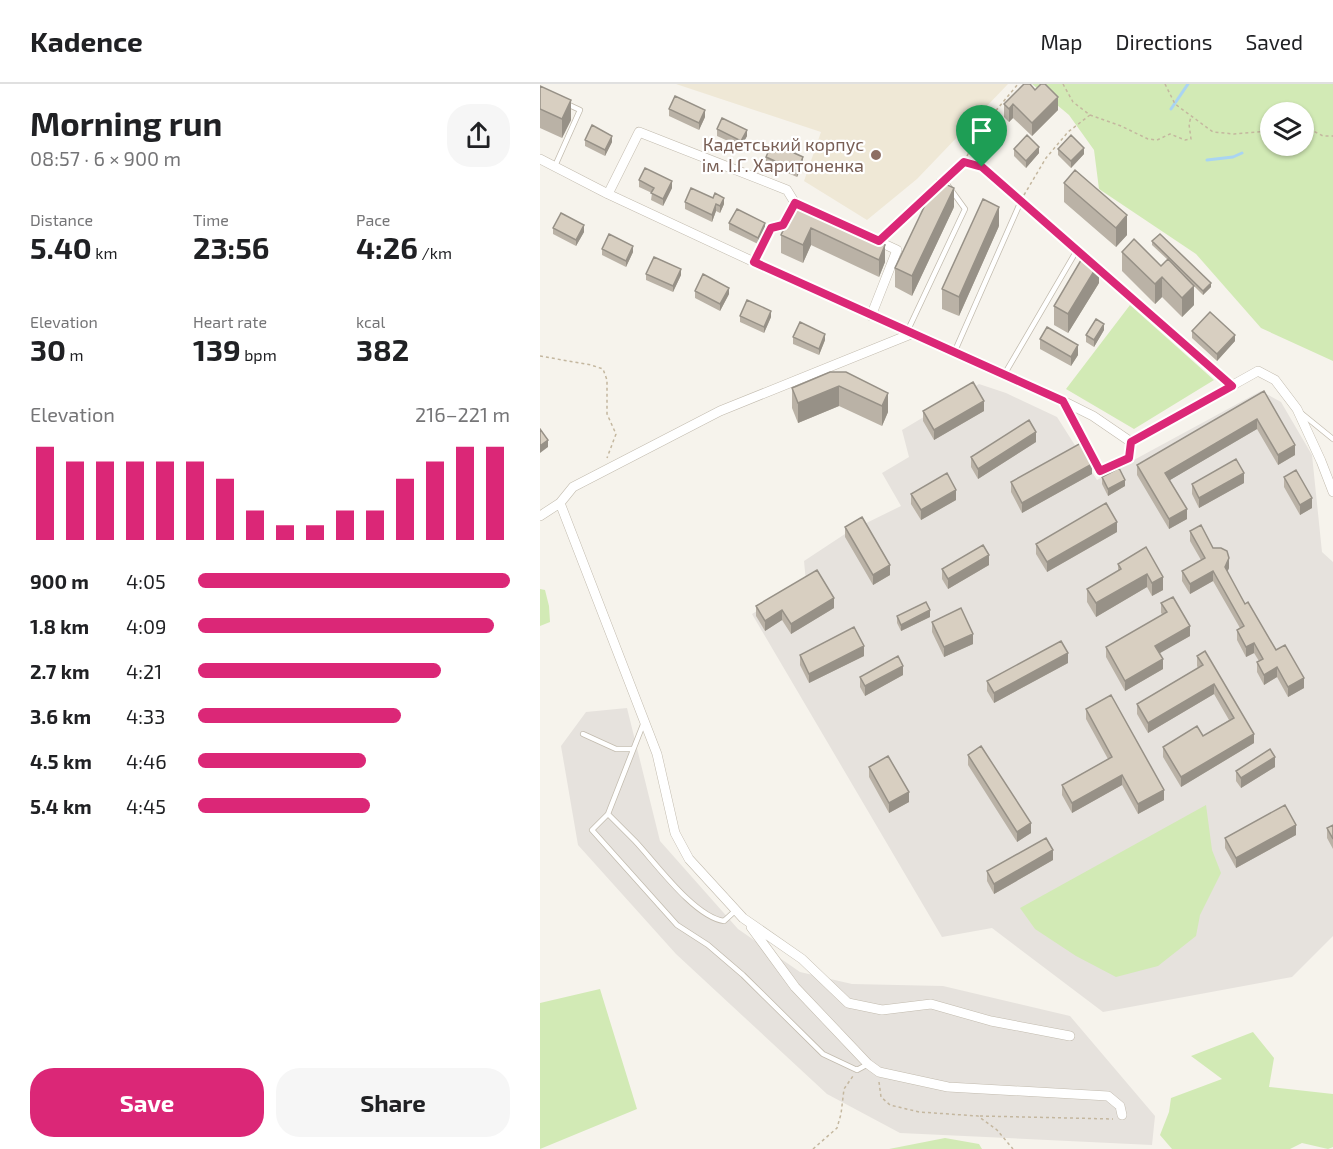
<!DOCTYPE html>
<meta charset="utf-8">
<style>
body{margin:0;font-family:"Exo 2",sans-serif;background:#f6f6f6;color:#202124;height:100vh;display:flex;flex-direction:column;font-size:22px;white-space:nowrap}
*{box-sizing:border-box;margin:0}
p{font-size:20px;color:#757577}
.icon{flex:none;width:33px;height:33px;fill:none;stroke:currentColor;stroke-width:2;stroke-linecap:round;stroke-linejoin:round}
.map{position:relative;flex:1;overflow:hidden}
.side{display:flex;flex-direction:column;background:#fff;width:540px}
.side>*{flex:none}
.buttons{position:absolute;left:720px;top:18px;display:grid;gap:12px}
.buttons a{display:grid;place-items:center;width:54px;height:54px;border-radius:50%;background:#fff;box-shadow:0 2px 4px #0004;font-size:30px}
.pin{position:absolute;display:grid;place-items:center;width:51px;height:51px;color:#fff;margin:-62px -26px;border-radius:50% 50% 50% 0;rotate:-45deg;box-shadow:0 0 6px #0007}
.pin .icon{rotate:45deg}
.round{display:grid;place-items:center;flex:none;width:63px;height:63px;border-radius:24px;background:#f6f6f6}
.head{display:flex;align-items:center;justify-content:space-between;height:102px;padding:0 30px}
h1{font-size:33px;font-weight:700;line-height:45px}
.stats{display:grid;grid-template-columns:repeat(3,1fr);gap:9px;height:102px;padding:6px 30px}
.stats div{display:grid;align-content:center}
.stats b{font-size:30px;font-weight:700}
.stats small{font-size:16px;font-weight:400}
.stats p{font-size:16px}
.chart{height:168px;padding:12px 30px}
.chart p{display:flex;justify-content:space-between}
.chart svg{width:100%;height:108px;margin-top:6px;stroke:#db2777;stroke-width:6}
.cta{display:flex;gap:12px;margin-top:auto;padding:12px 30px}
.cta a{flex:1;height:69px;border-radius:24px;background:#db2777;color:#fff;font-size:24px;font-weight:700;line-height:69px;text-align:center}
.cta a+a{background:#f6f6f6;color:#202124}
ul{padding:0 30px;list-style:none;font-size:20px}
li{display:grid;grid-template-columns:96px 72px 1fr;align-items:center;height:45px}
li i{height:15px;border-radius:8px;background:#db2777}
header{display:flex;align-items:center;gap:36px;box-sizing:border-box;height:84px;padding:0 30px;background:#fff;border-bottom:2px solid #e0e0e0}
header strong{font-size:28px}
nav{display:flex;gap:33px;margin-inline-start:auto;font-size:21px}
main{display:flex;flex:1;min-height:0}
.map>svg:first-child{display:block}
</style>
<header>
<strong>Kadence</strong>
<nav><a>Map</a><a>Directions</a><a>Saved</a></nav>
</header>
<main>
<section class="side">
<div class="head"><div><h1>Morning run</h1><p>08:57 · 6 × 900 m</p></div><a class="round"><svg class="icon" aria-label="share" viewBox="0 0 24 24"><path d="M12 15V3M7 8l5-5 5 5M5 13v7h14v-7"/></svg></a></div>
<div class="stats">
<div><p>Distance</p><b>5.40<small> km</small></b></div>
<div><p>Time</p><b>23:56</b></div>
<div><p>Pace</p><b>4:26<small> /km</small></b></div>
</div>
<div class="stats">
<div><p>Elevation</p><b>30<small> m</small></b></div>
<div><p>Heart rate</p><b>139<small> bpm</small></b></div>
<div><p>kcal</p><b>382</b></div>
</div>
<div class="chart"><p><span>Elevation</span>216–221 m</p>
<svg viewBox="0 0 160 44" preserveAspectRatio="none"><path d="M5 44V6M15 44V12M25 44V12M35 44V12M45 44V12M55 44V12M65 44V19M75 44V32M85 44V38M95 44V38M105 44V32M115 44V32M125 44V19M135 44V12M145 44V6M155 44V6"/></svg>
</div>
<ul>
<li><b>900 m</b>4:05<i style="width:100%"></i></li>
<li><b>1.8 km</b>4:09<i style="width:95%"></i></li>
<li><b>2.7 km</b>4:21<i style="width:78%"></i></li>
<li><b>3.6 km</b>4:33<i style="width:65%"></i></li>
<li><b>4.5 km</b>4:46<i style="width:54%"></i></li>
<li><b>5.4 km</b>4:45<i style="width:55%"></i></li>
</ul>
<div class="cta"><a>Save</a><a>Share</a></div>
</section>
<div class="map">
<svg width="793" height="1065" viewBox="0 0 793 1065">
<rect width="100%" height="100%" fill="#f6f3ec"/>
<path fill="#e6e2dd" d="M 439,300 L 466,309 L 517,333 L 557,396 L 721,307 L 741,318 L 772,371 L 782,468 L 793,478 L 793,852 L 752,893 L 563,928 L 452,844 L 402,853 L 212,530 L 266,498 L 264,477 L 308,448 L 361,422 L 342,389 L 369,373 L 362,346 Z
M 87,624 L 120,757 L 198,845 L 260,888 L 312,900 L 403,902 L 530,932 L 615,1032 L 612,1061 L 360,1049 L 287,1010 L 136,870 L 38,761 L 21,662 L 46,628 Z"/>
<path fill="#efe8d6" d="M 136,0 L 468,0 L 377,95 L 327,136 L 264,97 L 281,48 Z"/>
<path fill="#d2eab5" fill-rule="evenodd" d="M 492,0 L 793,0 L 793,277 L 721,244 L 656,170 L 559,105 L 554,66 L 529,31 ZM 730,28 L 764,28 L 764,62 L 730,62 Z
M 590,221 L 674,296 L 594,345 L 526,305 Z
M 0,505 L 5,506 L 9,522 L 10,538 L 0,542 Z
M 666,721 L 672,766 L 681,789 L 660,831 L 656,852 L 618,882 L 576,893 L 536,872 L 495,845 L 480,824 Z
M 60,905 L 97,1025 L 0,1065 L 0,919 Z
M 713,948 L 734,974 L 729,1003 L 793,1010 L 793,1063 L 788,1065 L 762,1059 L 750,1065 L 632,1065 L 620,1051 L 629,1028 L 631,1014 L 682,995 L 651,972 Z
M 405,1054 L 439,1060 L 442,1065 L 349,1065 Z"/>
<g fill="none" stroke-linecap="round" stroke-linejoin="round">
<path stroke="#a9d4f2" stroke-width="3" d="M 631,25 L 648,0
M 667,76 L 693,73 L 702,69"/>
<g stroke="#c2bbae" stroke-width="6">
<path id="service" d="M 15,82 L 40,26 L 27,20
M 399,101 L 424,78 L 442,83 L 548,176
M 339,157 L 393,106
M 554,181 L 692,302
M 367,248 L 425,125 L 404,96
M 414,269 L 481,117
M 464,291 L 537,166
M 761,329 L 793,355
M 104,638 L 68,730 L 52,746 L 137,841 L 168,861 L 203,891 L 283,970 L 317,986 L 328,980
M 43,650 L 76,665 L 93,665
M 68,730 C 77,739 86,748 95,757 C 115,778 154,833 184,837 L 196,826"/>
</g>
<g stroke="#c2bbae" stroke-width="10">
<path id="minor" d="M 0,75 L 68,110 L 214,178 L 523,317 L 560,387 L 589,374 L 591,358 L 553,332 L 523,317
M 68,110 L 99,48 L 247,106 L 255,119 L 357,166 L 331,232
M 591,358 L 718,287 L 735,296 L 757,325 L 781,377 L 793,408
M 20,419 L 117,670 L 135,749 L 149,775 L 203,834 L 262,875 L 308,919 L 342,926 L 391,920 L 451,937 L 530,952
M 0,432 L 20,419 L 33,403 L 180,327 L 371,250
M 211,843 L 255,903 L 328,980 L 339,988 L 408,1003 L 568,1012 L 580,1022 L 582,1031"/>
</g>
<path stroke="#c4b79f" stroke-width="1.5" stroke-dasharray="3 3" stroke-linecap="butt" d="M 625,0 L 635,20 L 673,48 L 694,50 L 730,47
M 550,31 L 581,42 L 608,55 L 617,56 L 630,50 L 645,56 L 651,55 L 649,40 L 651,33
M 764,42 L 783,52 L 793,52
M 427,72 L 444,41 L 478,0
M 484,111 L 506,74 L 528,48 L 550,31 L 533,18 L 523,0
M 219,169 L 231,144 L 243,141 L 246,136
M 0,272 L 51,281 L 63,285 L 67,296 L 67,330 L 76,350 L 67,374
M 339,998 L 341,1013 L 350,1021 L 379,1028 L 438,1032 L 457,1046 L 473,1065
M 440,1032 L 573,1035
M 273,1065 L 297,1044 L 301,1030 L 304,1005 L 313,992"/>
<use href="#service" stroke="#fff" stroke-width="4.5"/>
<use href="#minor" stroke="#fff" stroke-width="9"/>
</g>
<path fill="#bab2a6" d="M 484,0 L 518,26 L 492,52 L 473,34 L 469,38 L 464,33 L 464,20 Z
M 0,2 L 31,36 L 22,54 L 0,44 Z
M 129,25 L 165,33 L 159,46 L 129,32 Z
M 177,45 L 207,52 L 201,63 L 177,52 Z
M 45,56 L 72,58 L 65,72 L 45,62 Z
M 474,65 L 499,69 L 486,84 L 474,72 Z
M 518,65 L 544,70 L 531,84 L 518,71 Z
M 226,73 L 263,80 L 257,93 L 226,80 Z
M 99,96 L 132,104 L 123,122 L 111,116 L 112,109 L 99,103 Z
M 524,99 L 587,151 L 576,163 L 524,118 Z
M 145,118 L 184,120 L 180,129 L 176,127 L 172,138 L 145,125 Z
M 414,123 L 372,212 L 355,203 L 355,184 Z
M 246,132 L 345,178 L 339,193 L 271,161 L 263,179 L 241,169 L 241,151 L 246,142 Z
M 189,139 L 225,146 L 218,160 L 189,146 Z
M 459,142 L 419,232 L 402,225 L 402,205 Z
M 13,144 L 44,148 L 36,162 L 13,150 Z
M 612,157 L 671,203 L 663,211 L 651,199 L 654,221 L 642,233 L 622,213 L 615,220 L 582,187 L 582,168 L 621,182 L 628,176 L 612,161 Z
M 62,165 L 93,168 L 86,183 L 62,171 Z
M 106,190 L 141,191 L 133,208 L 106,196 Z
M 559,199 L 528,249 L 514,241 L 514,222 Z
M 155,207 L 189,210 L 180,227 L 155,214 Z
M 200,232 L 231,233 L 224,249 L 200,238 Z
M 564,246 L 554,263 L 546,258 L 546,251 Z
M 652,247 L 695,257 L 677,277 L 652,254 Z
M 253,253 L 285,256 L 279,271 L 253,260 Z
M 500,255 L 538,271 L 531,282 L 500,265 Z
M 290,288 L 348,309 L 348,328 L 342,342 L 299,322 L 258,339 L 252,324 L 252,304 Z
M 724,307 L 755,371 L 738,381 L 717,345 L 630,396 L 647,435 L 629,445 L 597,391 L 597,381 Z
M 383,327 L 444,327 L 394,356 L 383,337 Z
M 496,358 L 438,395 L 431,383 L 431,373 Z
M 552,390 L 482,429 L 471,408 L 471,398 Z
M 562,393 L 585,402 L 568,412 L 562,400 Z
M 744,393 L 772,424 L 760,431 L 744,403 Z
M 704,399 L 659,424 L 652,410 L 652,400 Z
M 371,410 L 416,416 L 381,436 L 371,420 Z
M 305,443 L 350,491 L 333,501 L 305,453 Z
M 650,447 L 673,464 L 689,484 L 687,488 L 705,520 L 736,566 L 764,604 L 748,613 L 737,593 L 724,601 L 717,588 L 717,578 L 719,577 L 714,569 L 706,573 L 697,556 L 697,546 L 700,544 L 673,497 L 650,510 L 642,497 L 642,487 L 661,476 L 650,457 Z
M 577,448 L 507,488 L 496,470 L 496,460 Z
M 606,463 L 623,506 L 612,512 L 607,503 L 556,533 L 547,518 L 547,505 L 578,487 L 578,480 Z
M 449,481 L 408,505 L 402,495 L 402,485 Z
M 621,519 L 650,552 L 619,569 L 623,585 L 585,607 L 566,573 L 566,563 L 623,531 L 621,529 Z
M 216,522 L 294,524 L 251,550 L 242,536 L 225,547 L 216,532 Z
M 357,532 L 390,533 L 361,547 L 357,539 Z
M 392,538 L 433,560 L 404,573 L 392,548 Z
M 260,571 L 324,572 L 269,599 L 260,581 Z
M 657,572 L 714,659 L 641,703 L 623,673 L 623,663 L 663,652 L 689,636 L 674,610 L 608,649 L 597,630 L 597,620 L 658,584 L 657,582 Z
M 528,579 L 454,619 L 447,607 L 447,597 Z
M 363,591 L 325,612 L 320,603 L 320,593 Z
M 546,625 L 624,716 L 598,730 L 582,701 L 532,729 L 522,711 L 522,701 L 568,675 L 546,635 Z
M 428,671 L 491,749 L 477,758 L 428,681 Z
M 329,683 L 369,718 L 349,729 L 329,693 Z
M 735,683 L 701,704 L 696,697 L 696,687 Z
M 793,741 L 793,765 L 787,754 L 787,744 Z
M 756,751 L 696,784 L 685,764 L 685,754 Z
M 513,776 L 454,810 L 447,797 L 447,787 Z"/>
<path fill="#979187" d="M 518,13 L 518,26 L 492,52 L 492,39 Z
M 31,16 L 31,36 L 22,54 L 22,35 Z
M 473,20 L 473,34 L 469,38 L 469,25 Z
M 165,26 L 165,33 L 159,46 L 159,39 Z
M 207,46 L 207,52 L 201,63 L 201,57 Z
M 72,52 L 72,58 L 65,72 L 65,66 Z
M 499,63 L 499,69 L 486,84 L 486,77 Z
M 544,64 L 544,70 L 531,84 L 531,77 Z
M 263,73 L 263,80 L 257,93 L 257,87 Z
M 132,97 L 132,104 L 123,122 L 123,115 Z
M 414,104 L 414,123 L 372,212 L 372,192 Z
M 184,114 L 184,120 L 180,129 L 180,122 Z
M 176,120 L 176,127 L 172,138 L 172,131 Z
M 459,123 L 459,142 L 419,232 L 419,213 Z
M 587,131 L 587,151 L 576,163 L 576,144 Z
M 225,139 L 225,146 L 218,160 L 218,154 Z
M 44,141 L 44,148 L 36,162 L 36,156 Z
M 271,144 L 271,161 L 263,179 L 263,161 Z
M 345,161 L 345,178 L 339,193 L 339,176 Z
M 93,162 L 93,168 L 86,183 L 86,177 Z
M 559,179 L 559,199 L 528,249 L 528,230 Z
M 141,185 L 141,191 L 133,208 L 133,202 Z
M 622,193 L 622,213 L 615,220 L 615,200 Z
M 671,199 L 671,203 L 663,211 L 663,207 Z
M 654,202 L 654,221 L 642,233 L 642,214 Z
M 189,204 L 189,210 L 180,227 L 180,220 Z
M 231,227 L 231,233 L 224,249 L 224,243 Z
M 564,240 L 564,246 L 554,263 L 554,256 Z
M 285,250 L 285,256 L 279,271 L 279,265 Z
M 695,251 L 695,257 L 677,277 L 677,270 Z
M 538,261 L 538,271 L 531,282 L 531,273 Z
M 299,302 L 299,322 L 258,339 L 258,319 Z
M 348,309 L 348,328 L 342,342 L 342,322 Z
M 444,317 L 444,327 L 394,356 L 394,346 Z
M 717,335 L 717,345 L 625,399 L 625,389 Z
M 496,348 L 496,358 L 438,395 L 438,385 Z
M 8,356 L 8,363 L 0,369 L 0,362 Z
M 755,361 L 755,371 L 738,381 L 738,371 Z
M 552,380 L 552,390 L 482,429 L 482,419 Z
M 704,389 L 704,399 L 659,424 L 659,414 Z
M 585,396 L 585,402 L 568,412 L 568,405 Z
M 416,406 L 416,416 L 381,436 L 381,426 Z
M 772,414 L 772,424 L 760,431 L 760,421 Z
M 647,425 L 647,435 L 629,445 L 629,435 Z
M 577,438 L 577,448 L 507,488 L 507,478 Z
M 449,471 L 449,481 L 408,505 L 408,495 Z
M 689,474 L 689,484 L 685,493 L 685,483 Z
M 350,481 L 350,491 L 333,501 L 333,491 Z
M 673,487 L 673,497 L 650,510 L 650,500 Z
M 607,490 L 607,503 L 556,533 L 556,519 Z
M 623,493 L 623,506 L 612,512 L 612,499 Z
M 294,514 L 294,524 L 251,550 L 251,540 Z
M 242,526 L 242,536 L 225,547 L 225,537 Z
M 390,526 L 390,533 L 361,547 L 361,541 Z
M 650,542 L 650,552 L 615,572 L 615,562 Z
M 433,550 L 433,560 L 404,573 L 404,563 Z
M 714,559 L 714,569 L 706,573 L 706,563 Z
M 324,562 L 324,572 L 269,599 L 269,590 Z
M 528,569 L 528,579 L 454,619 L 454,609 Z
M 623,575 L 623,585 L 585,607 L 585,597 Z
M 363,582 L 363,591 L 325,612 L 325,602 Z
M 737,583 L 737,593 L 724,601 L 724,591 Z
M 764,594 L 764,604 L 748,613 L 748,603 Z
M 674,600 L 674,610 L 608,649 L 608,639 Z
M 714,650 L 714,659 L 641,703 L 641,693 Z
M 735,673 L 735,683 L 701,704 L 701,694 Z
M 582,691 L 582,701 L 532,729 L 532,719 Z
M 624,706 L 624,716 L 598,730 L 598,720 Z
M 369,708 L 369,718 L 349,729 L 349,719 Z
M 491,739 L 491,749 L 477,758 L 477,748 Z
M 756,741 L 756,751 L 696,784 L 696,774 Z
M 513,766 L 513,776 L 454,810 L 454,800 Z"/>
<path fill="#d8cfc1" stroke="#979187" stroke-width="1.5" d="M 484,0 L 490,0 L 495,6 L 501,0 L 505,0 L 518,13 L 492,39 L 473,20 L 469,25 L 464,20 Z
M 0,2 L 31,16 L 22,35 L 0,25 Z
M 135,12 L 165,26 L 159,39 L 129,25 Z
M 182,34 L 207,46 L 201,57 L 177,45 Z
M 52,41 L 72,52 L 65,66 L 45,56 Z
M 487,51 L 499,63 L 486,77 L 474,65 Z
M 531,51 L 544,64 L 531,77 L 518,65 Z
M 232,59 L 263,73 L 257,87 L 226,73 Z
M 105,84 L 132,97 L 123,115 L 111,109 L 114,104 L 99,96 Z
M 535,86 L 587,131 L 576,144 L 524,99 Z
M 397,96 L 414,104 L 372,192 L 355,184 Z
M 151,104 L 173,114 L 175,109 L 184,114 L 180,122 L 176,120 L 172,131 L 145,118 Z
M 443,115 L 459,123 L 419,213 L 402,205 Z
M 252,118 L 345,161 L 339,176 L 271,144 L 263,161 L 241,151 L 249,134 L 246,132 Z
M 197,125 L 225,139 L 218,154 L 189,139 Z
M 21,129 L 44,141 L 36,156 L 13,144 Z
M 69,150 L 93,162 L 86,177 L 62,165 Z
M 620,150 L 671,199 L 663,207 L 612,157 Z
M 594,155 L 621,182 L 628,175 L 654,202 L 642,214 L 622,193 L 615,200 L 582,168 Z
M 544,171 L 559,179 L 528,230 L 514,222 Z
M 114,173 L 141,185 L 133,202 L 106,190 Z
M 163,190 L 189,204 L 180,220 L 155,207 Z
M 207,216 L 231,227 L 224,243 L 200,232 Z
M 670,228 L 695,251 L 677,270 L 652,247 Z
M 556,235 L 564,240 L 554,256 L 546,251 Z
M 260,238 L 285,250 L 279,265 L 253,253 Z
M 507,243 L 538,261 L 531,273 L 500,255 Z
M 290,288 L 306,288 L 348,309 L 342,322 L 299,302 L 258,319 L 252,304 Z
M 433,298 L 444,317 L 394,346 L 383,327 Z
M 724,307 L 755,361 L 738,371 L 717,335 L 625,389 L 647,425 L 629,435 L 597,381 Z
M 489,336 L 496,348 L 438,385 L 431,373 Z
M 0,345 L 8,356 L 0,362 Z
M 541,359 L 552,380 L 482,419 L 471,398 Z
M 696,375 L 704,389 L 659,414 L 652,400 Z
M 579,384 L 585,396 L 568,405 L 562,393 Z
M 756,386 L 772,414 L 760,421 L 744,393 Z
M 407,389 L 416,406 L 381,426 L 371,410 Z
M 566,419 L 577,438 L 507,478 L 496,460 Z
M 322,433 L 350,481 L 333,491 L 305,443 Z
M 661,441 L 673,464 L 681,464 L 687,467 L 689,474 L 685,483 L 705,520 L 708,518 L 736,566 L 745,561 L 764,594 L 748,603 L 737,583 L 724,591 L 717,578 L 723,575 L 714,559 L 706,563 L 697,546 L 704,542 L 673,487 L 650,500 L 642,487 L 665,474 L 650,447 Z
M 443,461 L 449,471 L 408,495 L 402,485 Z
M 606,463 L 623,493 L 612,499 L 607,490 L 556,519 L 547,505 L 581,485 L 578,480 Z
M 277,486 L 294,514 L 251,540 L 242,526 L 225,537 L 216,522 Z
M 633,513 L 650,542 L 615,562 L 623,575 L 585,597 L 566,563 L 627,528 L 621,519 Z
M 386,518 L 390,526 L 361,541 L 357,532 Z
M 421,524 L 433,550 L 404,563 L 392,538 Z
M 314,543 L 324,562 L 269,590 L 260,571 Z
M 521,557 L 528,569 L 454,609 L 447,597 Z
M 665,567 L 714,650 L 641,693 L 623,663 L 657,642 L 663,652 L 694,634 L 674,600 L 608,639 L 597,620 L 663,581 L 657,572 Z
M 358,572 L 363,582 L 325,602 L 320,593 Z
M 571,611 L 624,706 L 598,720 L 582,691 L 532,719 L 522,701 L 572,673 L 546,625 Z
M 441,662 L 491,739 L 477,748 L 428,671 Z
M 730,665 L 735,673 L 701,694 L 696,687 Z
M 348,672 L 369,708 L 349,719 L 329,683 Z
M 745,721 L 756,741 L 696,774 L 685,754 Z
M 793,741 L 793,755 L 787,744 Z
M 506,754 L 513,766 L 454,800 L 447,787 Z"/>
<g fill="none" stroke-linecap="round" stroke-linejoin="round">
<g stroke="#fff" stroke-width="12">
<path id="route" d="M 424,78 L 442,83 L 692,302 L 591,358 L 589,374 L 560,387 L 523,317 L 214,178 L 231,144 L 243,141 L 255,119 L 339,157 Z"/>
</g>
<use href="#route" stroke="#db2777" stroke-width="8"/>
</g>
<circle fill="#8d6e63" stroke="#fff" stroke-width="2" cx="336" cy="71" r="6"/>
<g text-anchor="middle" stroke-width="4.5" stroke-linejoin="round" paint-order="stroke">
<g font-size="18" fill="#785e54" stroke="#fff" text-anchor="end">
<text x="324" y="67">Кадетський корпус<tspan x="324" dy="21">ім. І.Г. Харитоненка</tspan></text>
</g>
</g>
</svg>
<div class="buttons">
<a><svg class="icon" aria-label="layers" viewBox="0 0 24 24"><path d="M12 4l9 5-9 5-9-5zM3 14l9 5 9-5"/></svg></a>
</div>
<div class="pin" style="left:442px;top:83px;background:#1e9e55"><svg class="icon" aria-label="arrive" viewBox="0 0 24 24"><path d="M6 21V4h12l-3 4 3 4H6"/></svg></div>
</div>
</main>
